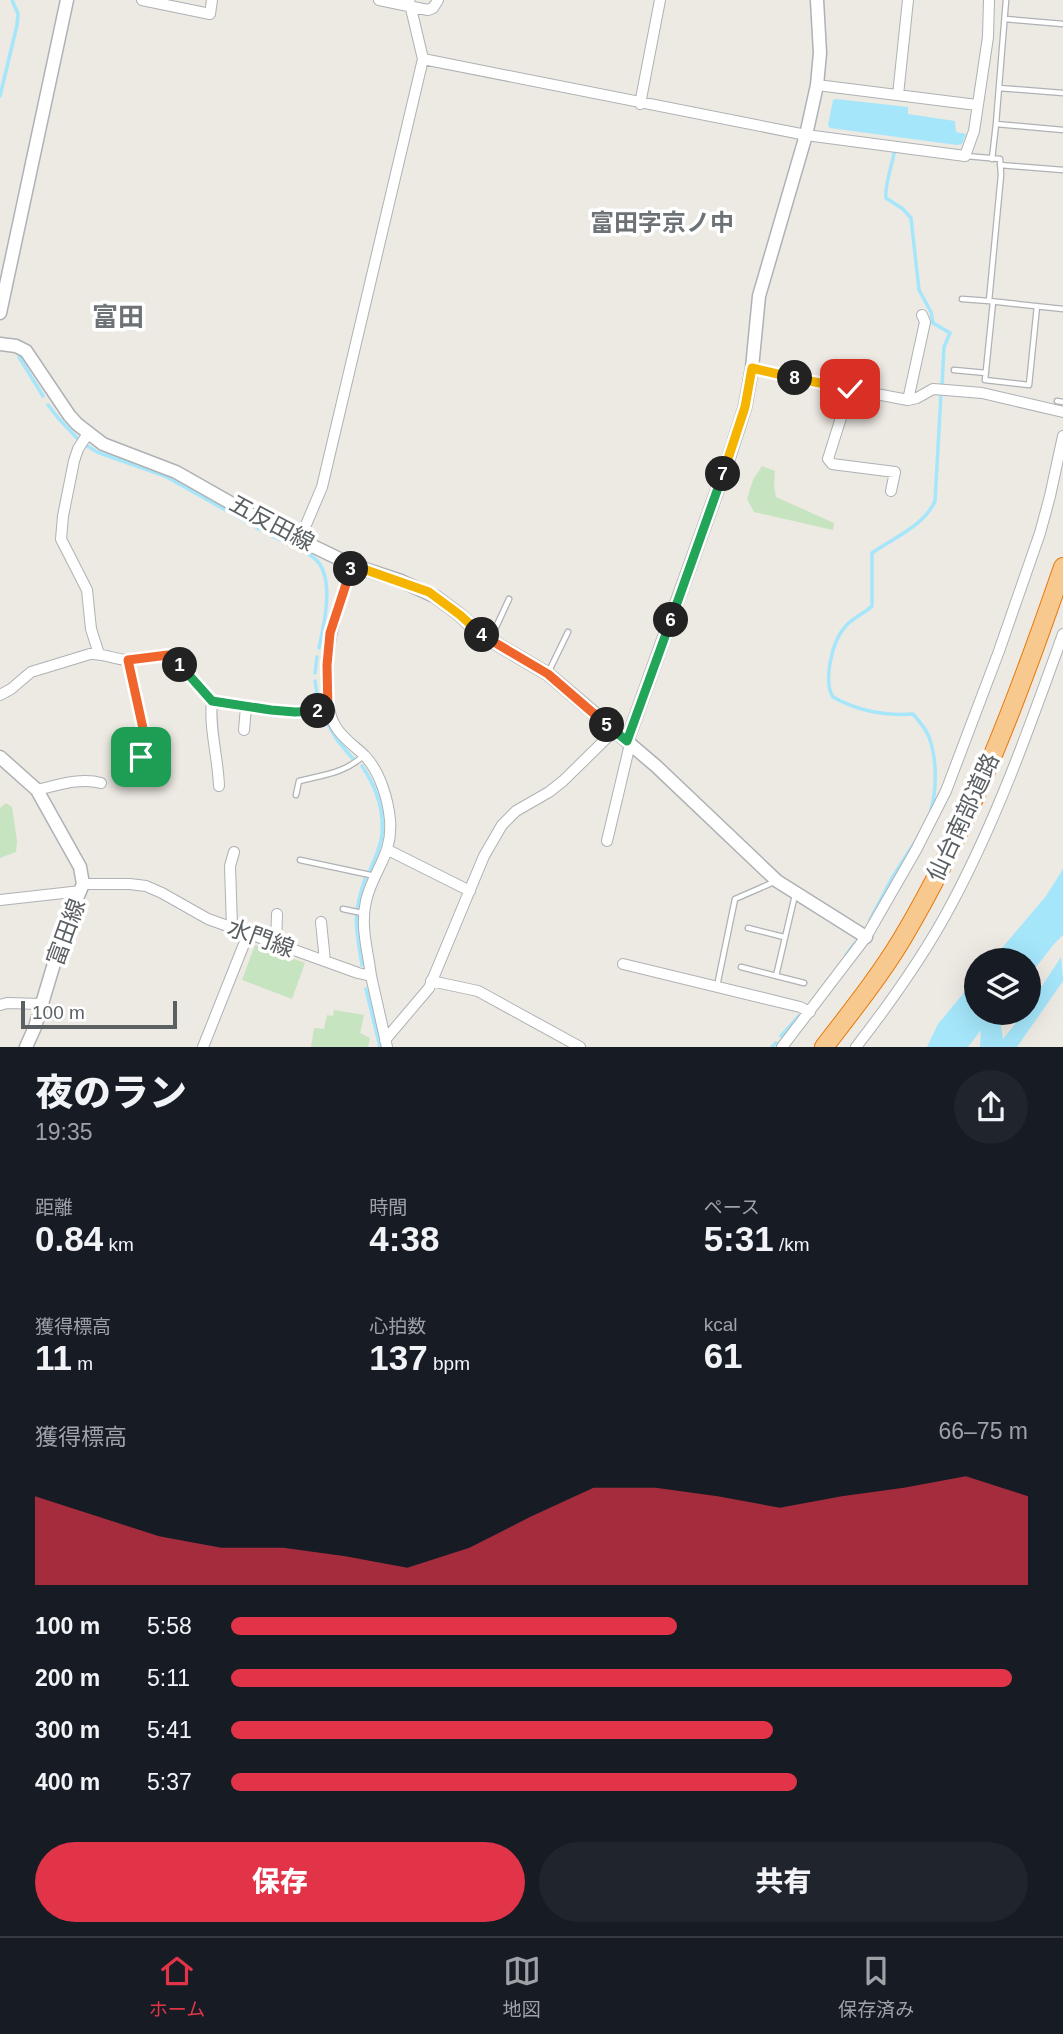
<!DOCTYPE html>
<html lang="ja">
<meta charset="utf-8">
<style>
body{margin:0;font-family:Arial,"Noto Sans JP",sans-serif;background:#20242c;color:#f1f3f6;height:100vh;display:flex;flex-direction:column;font-size:26px;white-space:nowrap}
*{box-sizing:border-box;margin:0}
p{font-size:23px;color:#9ea1a6}
.icon{flex:none;width:38px;height:38px;fill:none;stroke:currentColor;stroke-width:2;stroke-linecap:round;stroke-linejoin:round}
.map{position:relative;height:1047px;overflow:hidden}
.details{display:flex;flex-direction:column;background:#171b24;flex:1}
.details>*{flex:none}
.controls{position:absolute;left:964px;top:948px;display:grid;gap:14px}
.controls a{display:grid;place-items:center;width:77px;height:77px;border-radius:50%;background:#171b24;box-shadow:0 7px 28px #0002;font-size:35px}
.scale{position:absolute;left:21px;bottom:18px;width:156px;box-sizing:border-box;padding-left:7px;border:4px solid #5b6063;border-top:0;font-size:19px;line-height:24px;white-space:nowrap;color:#5b6063;-webkit-text-stroke:5px #fff;paint-order:stroke}
.pin{position:absolute;display:grid;place-items:center;width:60px;height:60px;color:#fff;margin:-30px;border-radius:14px;box-shadow:0 4px 10px #0006}
.km{position:absolute;width:35px;height:35px;margin:-18px;border-radius:50%;background:#222;color:#fff;font-size:19px;line-height:35px;text-align:center}
.round{display:grid;place-items:center;flex:none;width:74px;height:74px;border-radius:37px;background:#20242c}
.overview{display:flex;align-items:center;justify-content:space-between;height:119px;padding:0 35px}
h1{font-size:38px;font-weight:800;line-height:52px}
.metrics{display:grid;grid-template-columns:repeat(3,1fr);gap:10px;height:119px;padding:7px 35px}
.metrics div{display:grid;align-content:center}
.metrics b{font-size:35px;font-weight:800}
.metrics small{font-size:19px;font-weight:400}
.metrics p{font-size:19px}
.chart{height:196px;padding:14px 35px}
.chart p{display:flex;justify-content:space-between}
.chart svg{width:100%;height:126px;margin-top:7px;fill:#e23448;opacity:.7}
.action{display:flex;gap:14px;margin-top:auto;padding:14px 35px}
.action a{flex:1;height:80px;border-radius:42px;background:#e23448;color:#fff;font-size:28px;font-weight:800;line-height:80px;text-align:center}
.action a+a{background:#20242c;color:#f1f3f6}
ul{padding:0 35px;list-style:none;font-size:23px}
li{display:grid;grid-template-columns:112px 84px 1fr;align-items:center;height:52px}
li i{height:18px;border-radius:9px;background:#e23448}
.tab-bar{display:flex;justify-content:space-around;align-items:center;height:98px;border-top:2px solid #363941;background:#171b24;font-size:19px;color:#9ea1a6}
.tab-bar a{display:grid;justify-items:center;gap:4px}
.tab-bar .on{color:#e23448}
.map>svg:first-child{display:block}
</style>
<div class="map">
<svg width="1063" height="1047" viewBox="0 0 1063 1047">
<rect width="100%" height="100%" fill="#ede9e3"/>
<path fill="#c7e4c0" d="M 762,466 L 775,471 L 774,487 L 776,497 L 834,523 L 833,530 L 754,512 L 747,499 L 753,480 Z
M 6,803 L 12,807 L 17,841 L 16,852 L 0,858 L 0,808 Z
M 255,945 L 305,963 L 292,999 L 242,980 Z
M 334,1010 L 364,1015 L 360,1033 L 370,1038 L 368,1047 L 311,1047 L 314,1028 L 324,1029 L 327,1015 L 333,1016 Z"/>
<path fill="#a5e6fb" d="M 836,99 L 908,107 L 908,114 L 955,121 L 956,132 L 966,134 L 962,144 L 957,145 L 830,128 L 828,125 L 833,100 Z
M 1063,869 L 1063,935 L 1054,944 L 1029,976 L 1029,961 L 991,961 L 1046,896 Z
M 1061,957 L 1063,981 L 1017,1047 L 980,1047 L 981,1030 L 968,1047 L 927,1047 L 938,1024 L 976,978 L 976,1013 L 999,1013 L 1003,1039 L 1024,1013 L 1029,1013 L 1029,1006 Z"/>
<g fill="none" stroke-linecap="round" stroke-linejoin="round">
<path stroke="#a5e6fb" stroke-width="3.5" d="M 0,96 L 17,25 L 18,14 L 12,0
M 894,153 C 892,166 884,187 886,198 L 903,209 L 911,218 L 919,290 L 931,312 L 933,323 L 950,333 L 944,347 L 942,386
M 19,357 L 43,396
M 48,405 L 59,419 L 78,439
M 86,445 L 97,452 L 165,476 L 263,531
M 270,535 C 284,542 302,548 314,558 C 336,575 324,625 319,648
M 315,673 L 317,657
M 315,681 L 319,706
M 324,718 L 338,741 L 354,760
M 362,766 C 375,785 384,809 382,834 C 381,846 375,859 370,870
M 931,810 C 937,788 937,759 929,737 C 926,729 919,721 913,714 C 885,716 858,711 833,697 C 823,681 832,641 845,627 C 852,618 864,614 872,606 L 872,553 C 893,538 924,526 935,501 L 941,394
M 870,920 L 892,878 L 915,842
M 846,955 L 855,943
M 362,965 C 356,928 352,916 365,879
M 366,989 L 380,1047
M 781,1036 L 799,1016
M 772,1047 L 776,1043"/>
<g stroke="#aeb2b5" stroke-width="7">
<path id="service" d="M 1005,19 L 1063,24
M 999,88 L 1063,93
M 996,124 L 1006,0
M 966,156 L 1000,159 L 1001,175 L 989,301 L 1063,309
M 992,159 L 996,124 L 1063,130
M 1000,165 L 1063,170
M 962,299 L 989,301
M 993,302 L 985,380 L 1029,385 L 1037,306
M 954,370 L 986,373
M 1057,401 L 1063,402
M 490,640 L 509,599
M 548,673 L 568,632
M 296,795 L 299,781 C 323,775 345,773 363,756
M 300,860 L 375,876
M 343,909 L 362,913
M 748,928 L 784,937
M 741,967 L 804,983
M 776,976 L 795,895
M 717,986 L 735,899 L 774,882"/>
</g>
<g stroke="#aeb2b5" stroke-width="12">
<path id="minor" d="M 142,0 L 210,14 L 212,0
M 379,0 L 428,10 L 433,8 L 438,0
M 423,59 L 806,135 L 965,156 L 974,131 L 988,37 L 989,0
M 817,85 L 977,105
M 898,95 L 908,0
M 640,104 L 660,0
M 752,368 L 802,380 L 908,400 L 917,398 L 933,389 L 946,390 L 982,393 L 1063,412
M 850,389 L 828,459 L 832,464 L 895,472 L 891,491
M 908,400 L 925,322 L 922,315
M 91,435 L 85,438 L 78,449 L 74,461 L 63,516 L 61,539 L 87,590 L 91,629 L 99,654
M 300,539 L 322,487 L 423,59 L 409,0
M 352,565 C 338,610 325,641 327,690 C 328,704 329,718 338,730 C 346,741 356,747 365,756 C 380,772 388,799 390,820 C 393,856 373,870 366,901 C 360,926 368,951 371,976
M 128,660 L 144,733 L 141,757
M 0,695 L 11,689 L 31,672 L 90,654 C 103,653 116,660 129,660 C 145,660 159,651 174,659 L 212,701 L 271,710 L 295,712 L 328,711
M 212,701 C 209,729 218,757 219,786
M 244,730 L 246,707
M 37,790 C 58,785 81,777 101,783
M 607,841 L 630,744
M 388,850 L 470,891
M 83,884 L 130,884 L 146,886 L 162,893 L 208,919 L 358,973 L 371,976 L 387,1047
M 0,900 L 81,891
M 321,922 L 325,961
M 232,927 L 230,866 L 234,852
M 276,943 L 277,914
M 623,964 L 800,1007 L 810,1012
M 431,981 L 478,991 L 580,1047
M 0,1005 L 7,1003 L 42,1004
M 385,1040 L 429,988 L 484,856 L 502,825 L 516,811 L 549,792 L 563,781 L 614,731
M 203,1047 L 248,934
M 782,1047 L 866,937 L 916,850 L 946,791 L 999,651 L 1040,533 L 1050,496 L 1063,436
M 856,1047 C 891,1002 924,956 951,905 C 997,819 1030,726 1063,634"/>
</g>
<g stroke="#aeb2b5" stroke-width="15">
<path id="tertiary" d="M 0,313 L 67,0
M 0,344 L 16,346 L 26,351 L 69,415 L 77,424 L 103,444 L 176,472 L 273,527 L 352,565 L 401,581 L 436,597 L 460,615 L 480,634 L 548,674 L 656,766 L 777,881 L 866,937
M 627,741 L 726,466 L 745,407 L 752,368 L 759,296 L 806,135 L 817,85 L 820,53 L 817,0
M 0,757 L 37,790 L 80,867 L 83,884 L 65,927 L 35,1027 L 26,1047"/>
</g>
<g stroke="#e77709" stroke-width="20">
<path id="motorway" d="M 824,1047 C 851,1012 879,977 902,939 C 971,823 1019,695 1063,567"/>
</g>
<use href="#service" stroke="#fff" stroke-width="4.5"/>
<use href="#minor" stroke="#fff" stroke-width="10"/>
<use href="#tertiary" stroke="#fff" stroke-width="12"/>
<use href="#motorway" stroke="#f8c98f" stroke-width="18"/>
</g>
<g fill="none" stroke-linecap="round" stroke-linejoin="round">
<g stroke="#fff" stroke-width="14">
<path id="split-1" d="M 141,757 L 144,733 L 128,660 L 168,655 L 180,665"/>
</g>
<g stroke="#fff" stroke-width="14">
<path id="split-2" d="M 180,665 L 212,701 L 271,710 L 295,712 L 318,711"/>
</g>
<g stroke="#fff" stroke-width="14">
<path id="split-3" d="M 318,711 L 328,711 L 327,665 L 330,633 L 351,569"/>
</g>
<g stroke="#fff" stroke-width="14">
<path id="split-4" d="M 351,569 L 352,565 L 429,592 L 460,615 L 482,635"/>
</g>
<g stroke="#fff" stroke-width="14">
<path id="split-5" d="M 482,635 L 548,674 L 607,725"/>
</g>
<g stroke="#fff" stroke-width="14">
<path id="split-6" d="M 607,725 L 627,741 L 671,620"/>
</g>
<g stroke="#fff" stroke-width="14">
<path id="split-7" d="M 671,620 L 723,474"/>
</g>
<g stroke="#fff" stroke-width="14">
<path id="split-8" d="M 723,474 L 745,407 L 752,368 L 795,378"/>
</g>
<g stroke="#fff" stroke-width="14">
<path id="split-9" d="M 795,378 L 850,389"/>
</g>
<use href="#split-1" stroke="#f0652b" stroke-width="9"/>
<use href="#split-2" stroke="#22a559" stroke-width="9"/>
<use href="#split-3" stroke="#f0652b" stroke-width="9"/>
<use href="#split-4" stroke="#f5b400" stroke-width="9"/>
<use href="#split-5" stroke="#f0652b" stroke-width="9"/>
<use href="#split-6" stroke="#22a559" stroke-width="9"/>
<use href="#split-7" stroke="#22a559" stroke-width="9"/>
<use href="#split-8" stroke="#f5b400" stroke-width="9"/>
<use href="#split-9" stroke="#f5b400" stroke-width="9"/>
</g>
<g text-anchor="middle" stroke-width="7" stroke-linejoin="round" paint-order="stroke">
<g font-size="23" fill="#5b6063" stroke="#fff">
<text transform="translate(272 523) rotate(28)" y="8">五反田線</text>
<text transform="translate(963 817) rotate(-65)" y="8">仙台南部道路</text>
<text transform="translate(66 932) rotate(-70)" y="8">富田線</text>
<text transform="translate(261 938) rotate(20)" y="8">水門線</text>
</g>
<g font-size="24" font-weight="bold" fill="#6c7275" stroke="#fff">
<text x="662" y="231">富田字京ノ中</text>
</g>
<g font-size="26" font-weight="bold" fill="#6c7275" stroke="#fff">
<text x="118" y="326">富田</text>
</g>
</g>
</svg>
<div class="controls">
<a><svg class="icon" aria-label="layers" viewBox="0 0 24 24"><path d="M12 4l9 5-9 5-9-5zM3 14l9 5 9-5"/></svg></a>
</div>
<div class="scale">100 m</div>
<div class="pin" style="left:141px;top:757px;background:#1e9e55"><svg class="icon" aria-label="arrive" viewBox="0 0 24 24"><path d="M6 21V4h12l-3 4 3 4H6"/></svg></div>
<div class="pin" style="left:850px;top:389px;background:#d93025"><svg class="icon" aria-label="check" viewBox="0 0 24 24"><path d="M5 12l5 5 9-10"/></svg></div>
<b class="km" style="left:180px;top:665px">1</b>
<b class="km" style="left:318px;top:711px">2</b>
<b class="km" style="left:351px;top:569px">3</b>
<b class="km" style="left:482px;top:635px">4</b>
<b class="km" style="left:607px;top:725px">5</b>
<b class="km" style="left:671px;top:620px">6</b>
<b class="km" style="left:723px;top:474px">7</b>
<b class="km" style="left:795px;top:378px">8</b>
</div>
<section class="details">
<div class="overview"><div><h1>夜のラン</h1><p>19:35</p></div><a class="round"><svg class="icon" aria-label="share" viewBox="0 0 24 24"><path d="M12 15V3M7 8l5-5 5 5M5 13v7h14v-7"/></svg></a></div>
<div class="metrics">
<div><p>距離</p><b>0.84<small> km</small></b></div>
<div><p>時間</p><b>4:38</b></div>
<div><p>ペース</p><b>5:31<small> /km</small></b></div>
</div>
<div class="metrics">
<div><p>獲得標高</p><b>11<small> m</small></b></div>
<div><p>心拍数</p><b>137<small> bpm</small></b></div>
<div><p>kcal</p><b>61</b></div>
</div>
<div class="chart"><p><span>獲得標高</span>66–75 m</p>
<svg viewBox="0 0 160 44" preserveAspectRatio="none"><path d="M0 44V13L10 20L20 27L30 31L40 31L50 34L60 38L70 31L80 20L90 10L100 10L110 13L120 17L130 13L140 10L150 6L160 13V44z"/></svg>
</div>
<ul>
<li><b>100 m</b>5:58<i style="width:56%"></i></li>
<li><b>200 m</b>5:11<i style="width:98%"></i></li>
<li><b>300 m</b>5:41<i style="width:68%"></i></li>
<li><b>400 m</b>5:37<i style="width:71%"></i></li>
</ul>
<div class="action"><a>保存</a><a>共有</a></div>
</section>
<nav class="tab-bar">
<a class="on"><svg class="icon" aria-label="home" viewBox="0 0 24 24"><path d="M3 11l9-7 9 7M6 9v11h12V9"/></svg>ホーム</a>
<a><svg class="icon" aria-label="map" viewBox="0 0 24 24"><path d="M3 6l6-2 6 2 6-2v14l-6 2-6-2-6 2zM9 4v14M15 6v14"/></svg>地図</a>
<a><svg class="icon" aria-label="saved" viewBox="0 0 24 24"><path d="M7 4h10v16l-5-4-5 4z"/></svg>保存済み</a>
</nav>
